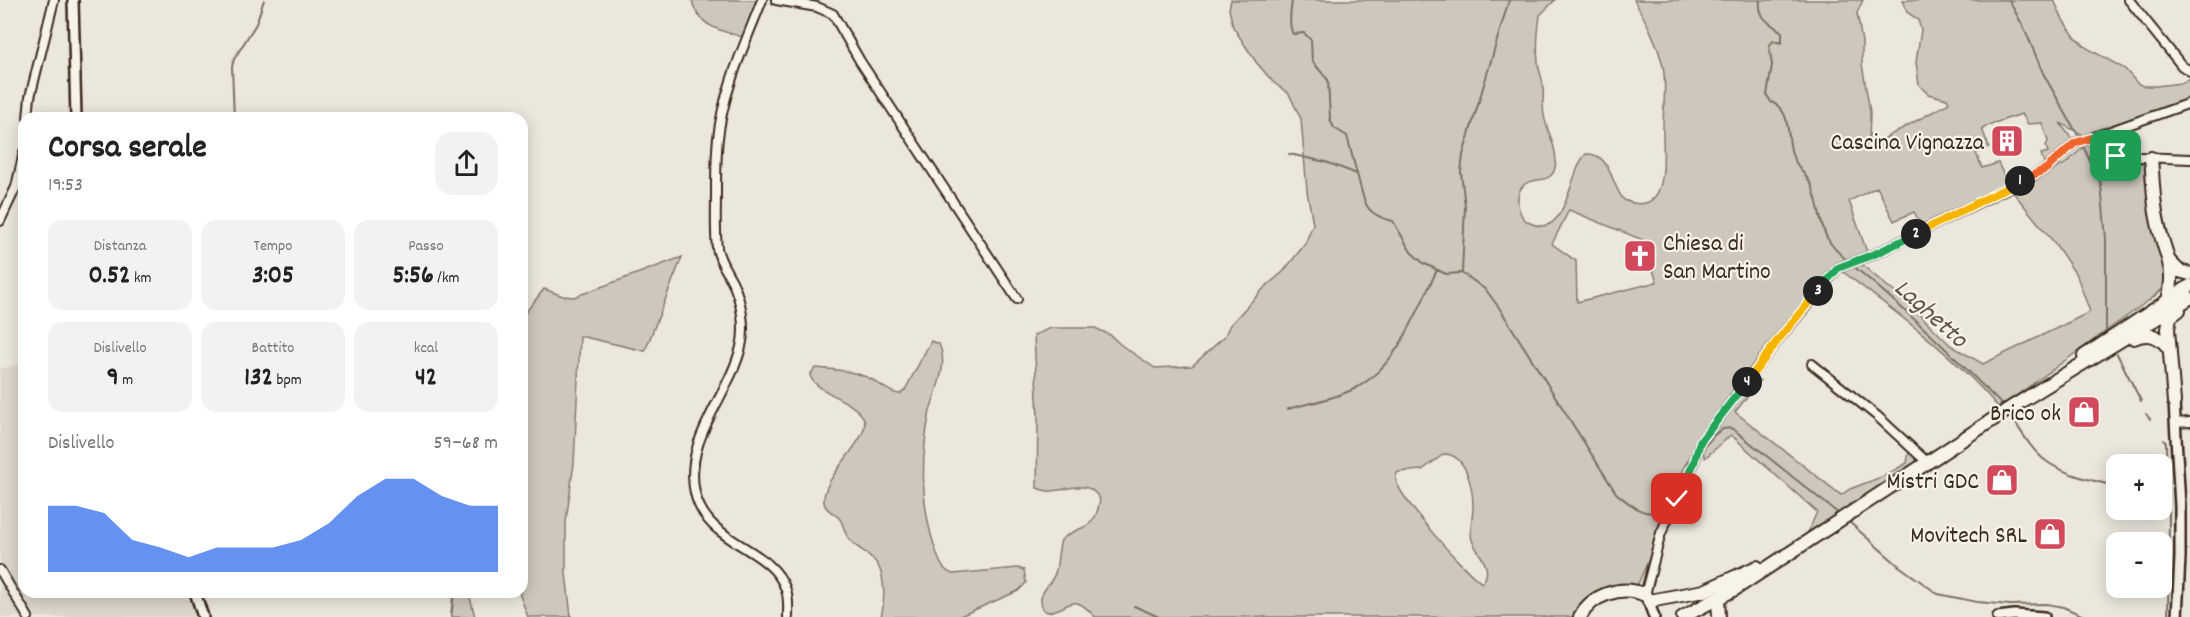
<!DOCTYPE html>
<html lang="it">
<meta charset="utf-8">
<style>
body{margin:0;font-family:Dekko,sans-serif;background:#f2f2f2;color:#222;height:100vh;display:flex;flex-direction:column;font-size:22px;white-space:nowrap}
*{box-sizing:border-box;margin:0}
p{font-size:20px;color:#767676}
.icon{flex:none;width:33px;height:33px;fill:none;stroke:currentColor;stroke-width:2;stroke-linecap:round;stroke-linejoin:round}
.map{position:relative;flex:1;overflow:hidden}
.side{position:absolute;left:18px;top:112px;width:510px;height:486px;display:flex;flex-direction:column;background:#fff;border-radius:18px;box-shadow:0 3px 15px #0003}
.side>*{flex:none}
.fabs{position:absolute;left:2106px;top:454px;display:grid;gap:12px}
.fabs a{display:grid;place-items:center;width:66px;height:66px;border-radius:12px;background:#fff;box-shadow:0 3px 15px #0003;font-size:30px}
.pin{position:absolute;display:grid;place-items:center;width:51px;height:51px;color:#fff;margin:-26px;border-radius:12px;box-shadow:0 3px 9px #0006}
.km{position:absolute;width:30px;height:30px;margin:-15px;border-radius:50%;background:#222;color:#fff;font-size:16px;line-height:30px;text-align:center}
.round{display:grid;place-items:center;flex:none;width:63px;height:63px;border-radius:18px;background:#f2f2f2}
.head{display:flex;align-items:center;justify-content:space-between;height:102px;padding:0 30px}
h1{font-size:33px;font-weight:700;line-height:45px}
.metrics{display:grid;grid-template-columns:repeat(3,1fr);gap:9px;height:102px;padding:6px 30px}
.metrics div{display:grid;align-content:center;border-radius:15px;background:#f2f2f2;text-align:center}
.metrics b{font-size:26px;font-weight:700}
.metrics small{font-size:16px;font-weight:400}
.metrics p{font-size:16px}
.chart{height:168px;padding:12px 30px}
.chart p{display:flex;justify-content:space-between}
.chart svg{width:100%;height:108px;margin-top:6px;fill:#2563eb;opacity:.7}
.map>svg:first-child{display:block}
</style>
<div class="map">
<svg width="2190" height="617" viewBox="0 0 2190 617">
<rect width="100%" height="100%" fill="#ece7dc"/>
<filter id="ink" filterUnits="userSpaceOnUse"><feTurbulence type="fractalNoise" baseFrequency=".0167" numOctaves="2"/><feDisplacementMap in="SourceGraphic" scale="12" xChannelSelector="R" yChannelSelector="G"/><feConvolveMatrix kernelMatrix="1 2 1 2 8 2 1 2 1" color-interpolation-filters="sRGB"/></filter>
<g filter="url(#ink)">
<path fill="#ddd7cc" d="M 24,363 L 24,592 L 186,593 L 196,617 L 0,617 L 0,369 Z"/>
<path fill="#cec8bc" stroke="#84796d" stroke-width="1.5" fill-rule="evenodd" d="M 692,0 L 759,0 L 744,37 C 722,32 697,26 692,0 Z
M 1231,0 L 1555,0 L 1540,15 C 1538,30 1536,45 1538,61 C 1538,70 1543,78 1543,87 C 1544,97 1542,106 1544,115 C 1547,133 1559,150 1555,168 C 1551,184 1535,177 1525,184 C 1513,194 1517,217 1530,223 C 1568,241 1568,172 1586,154 C 1611,152 1611,186 1624,200 C 1673,220 1662,153 1663,127 C 1663,107 1667,86 1663,67 C 1658,43 1646,21 1634,0 L 1863,0 L 1857,13 L 1862,42 L 1862,64 L 1870,112 L 1869,140 L 1872,145 L 1949,103 L 1947,99 L 1928,94 L 1919,85 L 1916,62 L 1921,30 L 1918,20 L 1907,12 L 1903,0 L 2054,0 L 2063,20 L 2075,37 L 2087,48 L 2125,69 L 2137,83 L 2143,86 L 2156,86 L 2181,83 L 2190,79 L 2190,99 L 2085,136 L 2060,123 L 2072,139 L 2072,146 L 2046,169 L 2041,154 L 2048,152 L 2046,146 L 2048,141 L 2042,123 L 2028,124 L 2022,114 L 1991,124 L 1982,129 L 1989,147 L 1976,153 L 1982,168 L 1998,163 L 2009,186 L 1924,230 L 1914,212 L 1894,221 L 1877,187 L 1849,201 L 1867,252 L 1840,262 L 1829,270 L 1773,344 L 1752,376 L 1760,381 L 1735,412 L 1841,495 L 1850,489 L 1884,476 L 1907,463 L 1909,451 L 1917,456 L 1917,462 L 1908,471 L 1808,532 L 1817,512 L 1731,435 L 1705,458 L 1700,443 L 1637,586 L 1615,588 L 1576,617 L 1095,617 C 1071,590 1072,609 1047,612 L 1043,609 C 1035,591 1053,586 1056,570 C 1058,560 1058,550 1061,540 C 1081,523 1095,533 1100,499 C 1087,478 1070,490 1051,491 C 1047,492 1041,489 1037,488 L 1038,418 L 1034,335 L 1051,328 L 1095,328 L 1110,335 L 1121,345 L 1155,368 L 1192,366 L 1224,337 L 1230,325 L 1265,287 L 1283,272 L 1305,244 L 1313,224 L 1307,191 L 1301,119 L 1289,94 L 1273,82 L 1256,62 L 1233,27 L 1229,9 ZM 1569,210 L 1643,240 L 1657,282 L 1577,302 L 1576,261 L 1552,244 ZM 1444,454 C 1467,454 1473,489 1473,507 C 1473,517 1469,530 1472,540 C 1477,554 1495,568 1482,583 C 1466,573 1400,499 1396,480 C 1395,475 1396,476 1398,472 L 1422,470 Z
M 2087,144 L 2092,144 L 2114,162 L 2132,160 L 2146,165 C 2149,191 2150,219 2157,245 C 2160,256 2170,269 2167,280 C 2165,288 2158,293 2152,298 L 1999,408 C 1953,353 1894,311 1838,268 L 1856,261 L 1861,264 L 1912,307 L 1950,345 L 1983,364 L 2090,312 L 2077,276 L 2056,245 L 2012,191 L 2065,164 Z
M 682,257 L 645,351 L 580,336 L 574,463 L 566,521 L 566,573 L 571,617 L 528,617 L 519,593 L 522,592 L 522,317 L 544,289 L 563,296 L 574,297 Z
M 931,341 L 939,344 C 950,367 933,394 929,416 C 921,459 921,504 934,545 C 938,556 940,570 953,574 L 1018,568 L 1024,570 L 1026,583 L 1018,591 L 958,617 L 881,617 C 885,601 886,572 874,560 C 866,552 855,547 849,539 C 844,533 844,524 839,518 C 834,512 825,511 824,502 C 821,475 875,437 863,417 C 852,399 814,392 810,375 L 815,368 C 833,369 855,371 871,379 C 881,384 888,393 900,394 L 905,390 Z
M 453,593 L 469,593 L 475,617 L 451,617 Z"/>
<g fill="none" stroke-linecap="round" stroke-linejoin="round">
<path stroke="#7c7064" stroke-width="2" d="M 1760,0 C 1758,18 1768,22 1782,32 L 1782,43 L 1773,41 L 1769,46 L 1772,65 L 1767,95 L 1771,102 C 1792,110 1786,134 1792,154 C 1796,168 1809,176 1813,189 C 1825,223 1816,235 1848,261
M 2009,0 L 2025,30 L 2044,75 L 2080,139
M 234,118 L 232,67 L 234,59 L 256,24 L 264,0
M 2082,144 L 2101,184 L 2106,239 L 2106,331
M 1289,154 L 1326,162 L 1357,174 L 1347,136 L 1334,128 L 1330,119 L 1328,80 L 1312,61 L 1311,40 L 1304,33 L 1293,34 C 1288,24 1291,11 1292,0
M 1357,174 C 1365,201 1362,214 1393,221 L 1411,252 L 1423,263 L 1446,274 L 1461,273 L 1471,279 L 1486,290 L 1500,309 L 1616,493 C 1629,503 1642,517 1660,512 L 1690,457 L 1694,454
M 1852,265 C 1906,309 1955,357 2003,406
M 1462,272 L 1465,207 L 1461,172 L 1463,155 L 1509,0
M 2117,354 L 2141,401
M 1288,409 C 1309,403 1334,399 1354,389 C 1398,367 1417,311 1437,270
M 2009,413 C 2020,429 2030,449 2046,461 C 2065,475 2094,481 2116,486
M 2146,414 L 2150,419
M 2164,440 L 2166,443 L 2167,482
M 1701,450 C 1711,440 1718,425 1733,429 L 1839,514
M 2162,496 L 2167,497 L 2169,513 L 2168,617
M 1848,521 L 1899,566 L 1938,594 L 1977,602 L 2010,605 L 2047,604 L 2063,607 L 2086,617
M 1134,606 L 1159,617
M 451,617 L 454,592"/>
<g stroke="#3b2a1e" stroke-width="12">
<path id="minor" d="M 762,0 C 745,44 723,91 718,138 C 716,157 716,175 716,193 C 716,211 715,230 717,248 C 719,260 726,270 732,281 C 741,300 746,326 741,347 C 729,396 683,439 695,493 C 707,546 771,545 786,590 C 789,598 788,608 788,617
M 776,0 L 817,7 L 833,14 L 860,61 L 1017,299
M 2129,0 L 2182,66 L 2190,71
M 28,118 L 30,97 L 54,0
M 2091,138 L 2190,103
M 16,187 L 24,152
M 0,221 L 16,187 L 24,182
M 1812,364 L 1877,416 L 1928,463
M 2175,423 L 2190,422
M 0,570 L 28,617
M 1645,595 L 1661,533 L 1694,463 L 1700,443 L 1778,340 L 1838,268 L 1877,253 L 2046,169 L 2075,143 L 2091,138 L 2109,154 L 2116,156 L 2190,159"/>
</g>
<g stroke="#3b2a1e" stroke-width="14">
<path id="tertiary" d="M 73,0 L 76,118
M 2174,402 L 2180,506 L 2180,557 L 2177,617
M 195,592 L 203,617
M 1647,597 L 1654,617
M 1998,617 L 2014,615 L 2044,617"/>
</g>
<g stroke="#3b2a1e" stroke-width="16">
<path id="primary" d="M 2151,158 C 2153,179 2153,202 2158,223 C 2164,254 2177,267 2168,300
M 2170,262 L 2179,271 L 2190,274
M 2134,338 C 2150,331 2161,337 2170,350
M 2084,356 L 2190,286
M 2174,402 L 2168,329 L 2170,317 L 2179,310
M 1718,598 L 1719,617
M 1649,601 L 1704,591 L 1757,567
M 1580,617 C 1591,595 1622,584 1645,595
M 1683,617 L 1735,589 L 2015,405 L 2190,298"/>
</g>
<use href="#minor" stroke="#f7f3e8" stroke-width="8"/>
<use href="#tertiary" stroke="#f7f3e8" stroke-width="9"/>
<use href="#primary" stroke="#f7f3e8" stroke-width="12"/>
</g>
</g>
<g fill="none" stroke-linecap="round" stroke-linejoin="round" filter="url(#ink)">
<g stroke="#fff" stroke-width="12">
<path id="split-1" d="M 2020,181 L 2046,169 L 2075,143 L 2091,138 L 2109,154 L 2116,156"/>
</g>
<g stroke="#fff" stroke-width="12">
<path id="split-2" d="M 1916,234 L 2020,181"/>
</g>
<g stroke="#fff" stroke-width="12">
<path id="split-3" d="M 1818,291 L 1838,268 L 1877,253 L 1916,234"/>
</g>
<g stroke="#fff" stroke-width="12">
<path id="split-4" d="M 1747,382 L 1778,340 L 1818,291"/>
</g>
<g stroke="#fff" stroke-width="12">
<path id="split-5" d="M 1677,499 L 1694,463 L 1700,442 L 1747,382"/>
</g>
<use href="#split-1" stroke="#f0652b" stroke-width="8"/>
<use href="#split-2" stroke="#f5b400" stroke-width="8"/>
<use href="#split-3" stroke="#22a559" stroke-width="8"/>
<use href="#split-4" stroke="#f5b400" stroke-width="8"/>
<use href="#split-5" stroke="#22a559" stroke-width="8"/>
</g>
<defs>
<g id="building-square" transform="scale(1.725)"><rect x="-9" y="-9" width="18" height="18" rx="4" fill="#d1495b" stroke="#f7f3e8"/><path d="M-4-6H4V6H1V3H-1V6H-4ZM-2.5-4.3h1.7v1.8h-1.7ZM.8-4.3h1.7v1.8H.8ZM-2.5-1h1.7V.8h-1.7ZM.8-1h1.7V.8H.8Z" fill="#fff"/></g>
<g id="church-square" transform="scale(1.725)"><rect x="-9" y="-9" width="18" height="18" rx="4" fill="#d1495b" stroke="#f7f3e8"/><path d="M-1.2-6h2.4v3.5h3.3v2.4h-3.3V6h-2.4V-.1h-3.3v-2.4h3.3Z" fill="#fff"/></g>
<g id="shop-square" transform="scale(1.725)"><rect x="-9" y="-9" width="18" height="18" rx="4" fill="#d1495b" stroke="#f7f3e8"/><path d="M-5-2.5h2.3a2.7 3.5 0 0 1 5.4 0H5L5.5 6h-11ZM-1.5-2.5h3a1.5 2.3 0 0 0-3 0Z" fill="#fff"/></g>
</defs>
<g fill-rule="evenodd">
<use href="#building-square" x="2007" y="141"/>
<use href="#church-square" x="1640" y="256"/>
<use href="#shop-square" x="2084" y="412"/>
<use href="#shop-square" x="2002" y="480"/>
<use href="#shop-square" x="2050" y="534"/>
</g>
<g text-anchor="middle" stroke-width="4.5" stroke-linejoin="round" paint-order="stroke">
<g font-size="24" fill="#3b2a1e" stroke="#f7f3e8" text-anchor="end">
<text x="1984" y="149">Cascina Vignazza</text>
<text x="1663" y="250" text-anchor="start">Chiesa di<tspan x="1663" dy="28">San Martino</tspan></text>
<text x="2061" y="420">Brico ok</text>
<text x="1979" y="488">Mistri GDC</text>
<text x="2027" y="542">Movitech SRL</text>
</g>
<g font-size="26" font-style="italic" fill="#615347" stroke="#f7f3e8">
<text transform="translate(1932 312) rotate(42)" y="9">Laghetto</text>
</g>
</g>
</svg>
<div class="fabs">
<a>+</a>
<a>−</a>
</div>
<div class="pin" style="left:2116px;top:156px;background:#1e9e55"><svg class="icon" aria-label="arrive" viewBox="0 0 24 24"><path d="M6 21V4h12l-3 4 3 4H6"/></svg></div>
<div class="pin" style="left:1677px;top:499px;background:#d93025"><svg class="icon" aria-label="check" viewBox="0 0 24 24"><path d="M5 12l5 5 9-10"/></svg></div>
<b class="km" style="left:2020px;top:181px">1</b>
<b class="km" style="left:1916px;top:234px">2</b>
<b class="km" style="left:1818px;top:291px">3</b>
<b class="km" style="left:1747px;top:382px">4</b>
<section class="side">
<div class="head"><div><h1>Corsa serale</h1><p>19:53</p></div><a class="round"><svg class="icon" aria-label="share" viewBox="0 0 24 24"><path d="M12 15V3M7 8l5-5 5 5M5 13v7h14v-7"/></svg></a></div>
<div class="metrics">
<div><p>Distanza</p><b>0.52<small> km</small></b></div>
<div><p>Tempo</p><b>3:05</b></div>
<div><p>Passo</p><b>5:56<small> /km</small></b></div>
</div>
<div class="metrics">
<div><p>Dislivello</p><b>9<small> m</small></b></div>
<div><p>Battito</p><b>132<small> bpm</small></b></div>
<div><p>kcal</p><b>42</b></div>
</div>
<div class="chart"><p><span>Dislivello</span>59–68 m</p>
<svg viewBox="0 0 160 44" preserveAspectRatio="none"><path d="M0 44V17L10 17L20 20L30 31L40 34L50 38L60 34L70 34L80 34L90 31L100 24L110 13L120 6L130 6L140 13L150 17L160 17V44z"/></svg>
</div>
</section>
</div>
